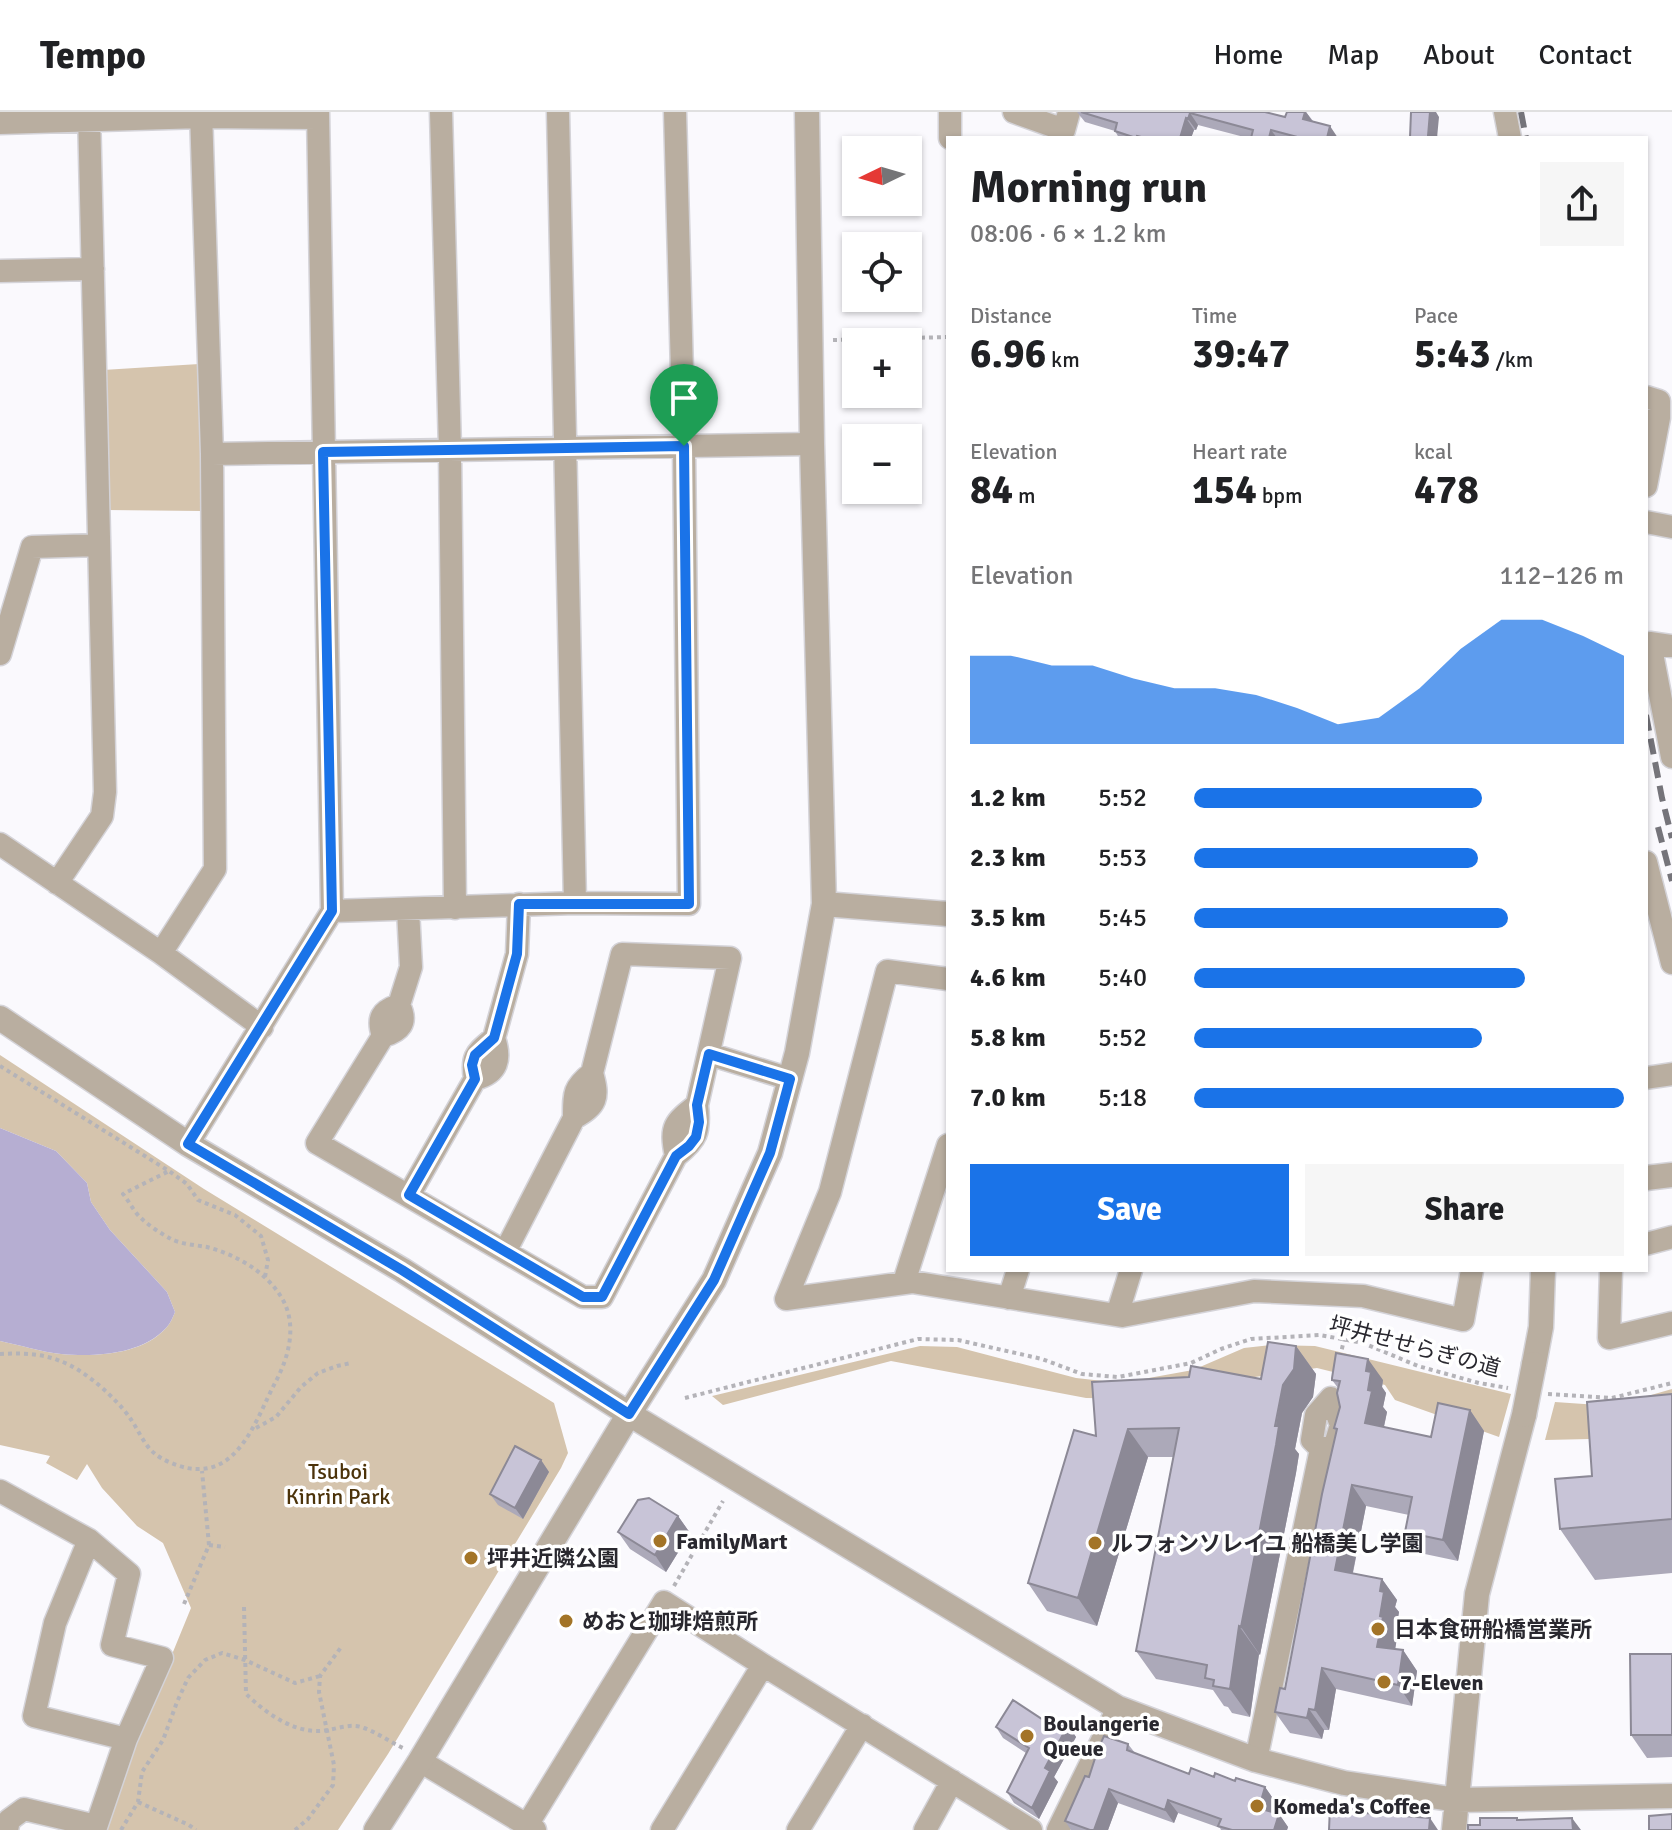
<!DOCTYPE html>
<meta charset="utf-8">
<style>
body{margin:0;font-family:Signika,"Noto Sans JP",sans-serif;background:#f6f6f6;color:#202124;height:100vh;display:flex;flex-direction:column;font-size:30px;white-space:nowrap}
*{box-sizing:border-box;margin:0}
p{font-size:26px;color:#757577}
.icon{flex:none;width:44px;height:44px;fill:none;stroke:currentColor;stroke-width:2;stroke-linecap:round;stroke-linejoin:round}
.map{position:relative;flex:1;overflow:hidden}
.panel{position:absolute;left:946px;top:24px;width:702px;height:1136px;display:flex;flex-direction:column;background:#fff;border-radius:0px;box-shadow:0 2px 6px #0004}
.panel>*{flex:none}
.needle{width:52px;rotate:265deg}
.controls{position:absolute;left:842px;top:24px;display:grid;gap:16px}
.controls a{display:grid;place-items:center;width:80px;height:80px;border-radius:0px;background:#fff;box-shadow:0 2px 6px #0004;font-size:40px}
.pin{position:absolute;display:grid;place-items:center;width:68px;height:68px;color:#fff;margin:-82px -34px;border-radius:50% 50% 50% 0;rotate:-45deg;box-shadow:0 0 8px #0007}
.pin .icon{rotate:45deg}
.round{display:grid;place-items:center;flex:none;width:84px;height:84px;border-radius:0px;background:#f6f6f6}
.summary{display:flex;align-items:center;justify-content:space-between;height:136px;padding:0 24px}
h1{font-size:44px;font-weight:700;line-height:60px}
.metrics{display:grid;grid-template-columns:repeat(3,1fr);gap:12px;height:136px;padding:8px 24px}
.metrics div{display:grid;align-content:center}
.metrics b{font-size:40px;font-weight:700}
.metrics small{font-size:22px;font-weight:400}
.metrics p{font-size:22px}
.chart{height:224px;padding:16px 24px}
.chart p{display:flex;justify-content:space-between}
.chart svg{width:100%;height:144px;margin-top:8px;fill:#1a73e8;opacity:.7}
.action{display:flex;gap:16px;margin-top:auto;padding:16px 24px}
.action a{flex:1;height:92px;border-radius:0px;background:#1a73e8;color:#fff;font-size:32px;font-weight:700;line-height:92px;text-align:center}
.action a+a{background:#f6f6f6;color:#202124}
ul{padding:0 24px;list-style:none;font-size:26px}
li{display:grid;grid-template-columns:128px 96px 1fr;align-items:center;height:60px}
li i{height:20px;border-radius:10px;background:#1a73e8}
header{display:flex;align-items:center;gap:48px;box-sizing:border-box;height:112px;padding:0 40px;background:#fff;border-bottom:2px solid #e0e0e0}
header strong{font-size:38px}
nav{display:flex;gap:44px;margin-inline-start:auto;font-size:28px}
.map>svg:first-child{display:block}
</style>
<header>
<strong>Tempo</strong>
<nav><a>Home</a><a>Map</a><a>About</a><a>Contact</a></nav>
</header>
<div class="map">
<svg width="1672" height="1718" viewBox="0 0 1672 1718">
<rect width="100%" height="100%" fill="#faf9fd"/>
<path fill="#d5c4ad" d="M 199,252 L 202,399 L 107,398 L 103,258 Z
M 0,943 L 204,1077 L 554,1291 L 568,1341 L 561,1356 L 388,1642 L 338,1718 L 100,1718 L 191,1496 L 163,1431 L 137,1414 L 102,1376 L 87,1352 L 77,1368 L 46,1351 L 50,1344 L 0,1333 L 0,1229 C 20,1233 41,1240 61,1242 C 95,1245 142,1243 166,1216 C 170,1212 173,1205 175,1200 L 167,1180 L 110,1118 L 91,1090 L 87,1071 L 56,1039 L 0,1016 Z
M 1271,1233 L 1315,1234 L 1511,1282 L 1499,1325 L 1395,1288 L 1385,1273 L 1317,1256 L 1214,1271 L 1149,1287 L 1086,1286 L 891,1249 L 723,1293 L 712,1284 L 920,1234 L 957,1235 L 1076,1266 L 1121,1271 L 1193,1258 L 1244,1236 Z
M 1672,1277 L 1672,1323 L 1634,1326 L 1545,1328 L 1555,1290 L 1613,1294 Z"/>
<path fill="#b6aed2" d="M 0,1016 L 56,1039 L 87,1071 L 91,1090 L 110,1118 L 167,1180 L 175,1200 C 173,1205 170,1212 166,1216 C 141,1243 95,1245 61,1242 C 41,1240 20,1233 0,1229 Z"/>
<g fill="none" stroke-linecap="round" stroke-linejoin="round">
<g stroke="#d4d3d8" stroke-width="25">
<path id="minor" d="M 441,0 L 450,338 L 455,796
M 558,0 L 575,791
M 950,0 L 950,26
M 1014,0 L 1064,18 L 1069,0
M 1505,0 L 1510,26
M 0,11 L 202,5 L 318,6
M 0,159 L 93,157
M 1646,285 L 1659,289 L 1659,306 L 1646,374
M 212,342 L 812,332
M 1646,410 L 1672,415
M 1672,534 L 1650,531 L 1672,645
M 0,542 L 32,435 L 99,433
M 0,732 L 161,841 L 262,915
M 1646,750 L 1672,851
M 57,771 L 102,704 L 105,680 L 89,0
M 408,797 L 411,855 L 399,893 C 408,911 400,919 383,924 L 317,1031 L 583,1185 L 602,1185 L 676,1044 C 697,1027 700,1020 697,993 L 730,846 L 622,842 L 592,961 C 599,986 597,993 574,1006 L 505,1140
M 332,799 L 575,791 L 689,792 L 684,334 L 675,0
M 161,841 L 215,757 L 212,342 L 201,0
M 948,867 L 887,859 L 830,1080 L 786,1187 L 912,1170 L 1122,1204 L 1254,1179 L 1363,1184 L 1463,1208 L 1472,1158
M 383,924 C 377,906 381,899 399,893
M 709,942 L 790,967
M 1646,966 L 1672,962
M 475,967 C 471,943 477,941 494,926
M 574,1006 C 574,982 573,976 592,961
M 188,1032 L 332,799 L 318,0
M 676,1044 C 670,1014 674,1011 697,993
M 409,1083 L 475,967 C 498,961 501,947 494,926 L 517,842 L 519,792
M 1646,1132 L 1672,1125
M 1611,1158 L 1609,1226 L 1672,1211
M 904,1170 L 948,1033
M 1009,1186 L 1018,1158
M 1117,1203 L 1131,1158
M 0,1379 L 89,1428 L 129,1462 L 112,1533 L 162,1546 L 126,1627 L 95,1718
M 89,1428 L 55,1511 L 34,1604 L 126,1627
M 1256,1648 L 1321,1337 L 1312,1328 L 1316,1303 L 1331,1286 L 1341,1313 L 1335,1333 L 1321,1337
M 420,1649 L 535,1718
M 7,1718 L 9,1708 L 24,1697 L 96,1714
M 524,1718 L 664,1490 L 763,1553 L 1031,1718
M 662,1718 L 763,1553
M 798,1718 L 862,1613
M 925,1718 L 952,1669
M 1058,1718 L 1118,1596"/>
</g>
<g stroke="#d4d3d8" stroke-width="27">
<path id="tertiary" d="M 824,792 L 948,802
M 0,906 L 188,1032 L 402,1158 L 629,1302 L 1118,1596 L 1256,1648 L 1344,1671 L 1457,1688 L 1672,1684
M 1646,1066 L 1672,1063
M 1534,1252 L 1541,1215 L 1543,1158
M 376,1718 L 420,1649 L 629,1302 L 714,1168 L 770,1041 L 797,941 L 824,792 L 812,332 L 807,0
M 1454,1718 L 1477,1482 L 1524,1303"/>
</g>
<path stroke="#b4b3b8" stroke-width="4" stroke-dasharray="4 4" stroke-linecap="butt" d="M 833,228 L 948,225
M 0,954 L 169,1059 L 187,1072 L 198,1088 L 235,1103 L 261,1124 L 268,1148 L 265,1165
M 0,1242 C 20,1241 41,1241 60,1249 C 84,1257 116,1286 130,1306 C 138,1317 144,1333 154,1341 C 162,1348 177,1354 187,1356 C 239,1366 256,1307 275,1271 C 288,1247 297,1216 284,1190 C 269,1161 237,1143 207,1135 C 195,1133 181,1132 171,1127 C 162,1122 149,1114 141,1106 C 134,1100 129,1089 123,1082 L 169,1059
M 1340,1245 L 1344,1228
M 1548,1282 L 1612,1286 L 1672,1271
M 685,1286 L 918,1227 L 958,1228 L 1042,1247 L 1082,1262 L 1118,1265 L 1191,1251 L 1221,1237 L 1251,1227 L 1320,1223 L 1363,1231 L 1418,1254 L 1479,1271 L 1508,1276
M 256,1316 L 276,1305 L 301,1275 L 318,1261 L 337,1254 L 351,1251
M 209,1433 L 225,1435
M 674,1474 L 723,1389
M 184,1492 L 209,1433 L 202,1359
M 244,1495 L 246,1582 C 267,1602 297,1624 328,1618 C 340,1616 352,1611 364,1616 C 378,1621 390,1630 403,1636
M 138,1690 L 189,1713 L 196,1718
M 121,1718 L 138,1690 L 142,1660 L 163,1628 L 177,1590 L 188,1566 L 205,1548 L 222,1541 L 245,1548 L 295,1571 L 320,1564
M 295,1718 L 308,1707 L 333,1673 L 334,1653 L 319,1580 L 320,1564 L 342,1534"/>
<use href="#minor" stroke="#b9aea0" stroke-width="22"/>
<use href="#tertiary" stroke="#b9aea0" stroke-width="24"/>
<path stroke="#75747a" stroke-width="6" stroke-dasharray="16 8" stroke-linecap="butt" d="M 1521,0 L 1526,26
M 1646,603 L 1662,686 L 1672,726
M 1658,715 L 1672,769"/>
<g stroke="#d4d3d8" stroke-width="27" stroke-linecap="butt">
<path id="tertiary-bridge" d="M 1524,1303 L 1534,1252"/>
</g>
<use href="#tertiary-bridge" stroke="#b9aea0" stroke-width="24"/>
</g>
<path fill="#aca9b9" d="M 1077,0 L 1265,0 L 1285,5 L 1306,0 L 1313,9 L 1338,26 L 1248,26 L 1198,13 L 1196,18 L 1194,18 L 1191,26 L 1119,26 L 1115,19 L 1085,10 Z
M 1296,1234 L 1316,1262 L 1313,1285 L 1302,1301 L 1295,1337 L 1299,1342 L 1296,1361 L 1260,1543 L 1259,1542 L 1250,1605 L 1232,1601 L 1228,1595 L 1224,1594 L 1213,1578 L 1156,1567 L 1136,1539 L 1173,1345 L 1148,1345 L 1097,1514 L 1047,1499 L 1028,1471 L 1096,1324 L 1261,1267 Z
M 1332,1268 L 1383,1268 L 1382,1275 L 1386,1281 L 1383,1295 L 1387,1300 L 1384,1315 L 1431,1325 L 1470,1298 L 1484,1319 L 1458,1449 L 1420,1441 L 1405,1420 L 1409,1403 L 1366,1394 L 1353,1461 L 1382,1467 L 1397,1488 L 1395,1495 L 1399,1500 L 1395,1523 L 1397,1526 L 1395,1537 L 1403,1538 L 1417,1559 L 1412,1594 L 1336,1577 L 1329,1618 L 1324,1618 L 1322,1627 L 1290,1621 L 1275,1600 L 1285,1577 L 1336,1320 L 1334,1316 L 1340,1295 L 1338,1276 Z
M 1672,1282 L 1672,1461 L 1595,1468 L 1560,1417 L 1592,1364 Z
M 541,1348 L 549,1360 L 523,1407 L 498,1393 L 490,1382 Z
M 678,1404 L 690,1421 L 666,1460 L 630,1437 L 618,1420 Z
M 1672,1542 L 1672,1645 L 1647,1646 L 1631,1623 Z
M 1045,1609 L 1068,1613 L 1076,1625 L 1054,1665 L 1058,1670 L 1039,1707 L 1014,1691 L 1007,1680 L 1026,1641 L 1003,1626 L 996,1615 Z
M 1128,1632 L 1135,1641 L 1189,1662 L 1265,1675 L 1274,1688 L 1272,1697 L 1274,1701 L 1279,1702 L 1288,1715 L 1287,1718 L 1221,1718 L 1220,1716 L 1178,1701 L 1174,1711 L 1118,1691 L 1108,1718 L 1071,1718 L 1065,1709 L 1089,1665 Z"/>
<path fill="#8c8996" d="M 1305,0 L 1306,0 L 1313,10 L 1303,7 Z
M 1430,0 L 1436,0 L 1439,5 L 1437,26 L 1428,24 Z
M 1190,1 L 1198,13 L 1196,18 L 1188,7 Z
M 1186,6 L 1194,18 L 1191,26 L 1180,26 Z
M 1330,14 L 1338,26 L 1327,26 Z
M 1271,18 L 1277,26 L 1269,26 Z
M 1296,1234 L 1316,1262 L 1313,1285 L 1302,1301 L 1295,1337 L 1299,1342 L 1296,1361 L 1260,1543 L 1241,1515 L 1283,1273 Z
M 1368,1247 L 1383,1268 L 1382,1275 L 1386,1281 L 1383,1295 L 1387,1300 L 1380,1332 L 1365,1311 L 1368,1278 L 1366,1259 Z
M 1470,1298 L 1484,1319 L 1458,1449 L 1443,1428 Z
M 1128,1317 L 1148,1345 L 1097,1514 L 1078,1486 Z
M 541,1348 L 549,1360 L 523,1407 L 515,1396 Z
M 1352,1373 L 1366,1394 L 1349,1479 L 1335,1458 Z
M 678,1404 L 690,1421 L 666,1460 L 655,1443 Z
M 1382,1467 L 1397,1488 L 1395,1495 L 1399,1500 L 1395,1523 L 1397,1526 L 1392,1556 L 1377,1535 L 1380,1504 L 1380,1479 Z
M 1239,1514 L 1259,1542 L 1250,1605 L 1230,1577 Z
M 1403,1538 L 1417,1559 L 1412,1594 L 1398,1573 Z
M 1322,1556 L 1336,1577 L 1329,1618 L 1315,1598 Z
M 1309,1597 L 1324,1618 L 1322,1627 L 1307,1606 Z
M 1068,1613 L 1076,1625 L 1054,1665 L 1058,1670 L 1039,1707 L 1032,1696 L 1045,1656 Z
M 1265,1675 L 1274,1688 L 1272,1697 L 1276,1703 L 1265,1698 L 1261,1689 Z
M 1109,1677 L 1118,1691 L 1108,1718 L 1094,1718 Z
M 1168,1688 L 1178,1701 L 1174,1711 L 1165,1698 Z
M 1279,1702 L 1288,1715 L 1287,1718 L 1274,1718 Z
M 1430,1706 L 1438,1718 L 1429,1718 Z
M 1572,1706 L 1581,1718 L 1573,1718 Z"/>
<path fill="#c8c4d7" stroke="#8c8996" stroke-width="2" d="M 1081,0 L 1265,0 L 1285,5 L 1287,0 L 1305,0 L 1303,7 L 1330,14 L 1327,26 L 1301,26 L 1271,18 L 1269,26 L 1251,26 L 1253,18 L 1190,1 L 1188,7 L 1186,6 L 1180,26 L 1145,26 L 1137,24 L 1136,26 L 1115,19 L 1117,11 Z
M 1411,0 L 1430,0 L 1428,24 L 1449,26 L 1410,26 Z
M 1268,1230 L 1296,1234 L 1294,1257 L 1283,1273 L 1275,1314 L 1279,1314 L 1276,1333 L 1241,1515 L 1239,1514 L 1230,1577 L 1213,1574 L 1214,1568 L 1205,1566 L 1207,1553 L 1136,1539 L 1179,1316 L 1128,1317 L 1078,1486 L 1028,1471 L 1074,1318 L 1096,1324 L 1092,1270 L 1189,1265 L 1191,1254 L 1261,1267 Z
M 1336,1241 L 1368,1247 L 1366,1259 L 1371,1260 L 1368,1278 L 1372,1279 L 1365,1311 L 1431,1325 L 1438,1291 L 1470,1298 L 1443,1428 L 1405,1420 L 1412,1385 L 1352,1373 L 1335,1458 L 1382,1467 L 1380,1479 L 1384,1480 L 1380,1504 L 1383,1505 L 1377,1535 L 1403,1538 L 1398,1573 L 1322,1556 L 1315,1598 L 1309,1597 L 1307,1606 L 1275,1600 L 1280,1576 L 1285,1577 L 1322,1382 L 1337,1317 L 1334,1316 L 1340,1295 L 1337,1281 L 1340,1269 L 1332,1268 L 1332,1266 Z
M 1672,1282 L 1672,1407 L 1560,1417 L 1555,1367 L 1592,1364 L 1587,1290 Z
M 515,1334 L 541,1348 L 515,1396 L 490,1382 Z
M 649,1386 L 678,1404 L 655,1443 L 618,1420 L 638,1388 Z
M 1630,1542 L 1672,1542 L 1672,1623 L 1631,1623 Z
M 1013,1588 L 1045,1609 L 1049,1603 L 1068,1613 L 1045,1656 L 1050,1659 L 1032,1696 L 1007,1680 L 1029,1636 L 996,1615 Z
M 1104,1624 L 1128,1632 L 1127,1638 L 1189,1662 L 1191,1656 L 1214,1665 L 1215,1661 L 1235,1669 L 1236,1666 L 1265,1675 L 1261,1689 L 1267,1690 L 1265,1698 L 1279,1702 L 1274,1718 L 1232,1718 L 1218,1714 L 1221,1707 L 1168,1688 L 1165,1698 L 1109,1677 L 1094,1718 L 1090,1718 L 1065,1709 L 1085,1664 L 1089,1665 L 1098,1637 Z
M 1330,1695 L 1365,1697 L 1365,1701 L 1430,1706 L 1429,1718 L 1329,1718 Z
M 1672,1702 L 1672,1718 L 1649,1718 L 1649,1704 Z
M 1480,1706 L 1517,1706 L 1517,1708 L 1572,1706 L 1573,1718 L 1468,1718 L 1468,1713 L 1480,1713 Z"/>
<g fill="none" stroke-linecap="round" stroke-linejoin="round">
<g stroke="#fff" stroke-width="16">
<path id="route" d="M 684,334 L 689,792 L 519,792 L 517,842 L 494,926 L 475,943 L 472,953 L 475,967 L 409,1083 L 583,1185 L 602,1185 L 676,1044 L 689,1034 L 696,1025 L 699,1010 L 697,993 L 709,942 L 790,967 L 770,1041 L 714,1168 L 629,1302 L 402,1158 L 188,1032 L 332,799 L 323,340 Z"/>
</g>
<use href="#route" stroke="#1a73e8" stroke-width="10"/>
</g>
<g fill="#a37427" stroke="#fff" stroke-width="3">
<circle cx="660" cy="1429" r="8"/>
<circle cx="1095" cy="1431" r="8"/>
<circle cx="471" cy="1446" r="8"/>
<circle cx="566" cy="1509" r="8"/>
<circle cx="1378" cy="1517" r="8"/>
<circle cx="1384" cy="1570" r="8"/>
<circle cx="1027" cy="1624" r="8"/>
<circle cx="1257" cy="1694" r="8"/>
</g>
<g text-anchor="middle" stroke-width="7" stroke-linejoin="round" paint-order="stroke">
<g font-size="22" fill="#29282f" stroke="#fff">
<text transform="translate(1415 1234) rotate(15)" y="8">坪井せせらぎの道</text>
</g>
<g font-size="22" fill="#4c330a" stroke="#fff">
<text x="338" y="1367">Tsuboi<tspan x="338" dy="25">Kinrin Park</tspan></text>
</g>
<g font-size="22" font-weight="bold" fill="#29282f" stroke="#fff" text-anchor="start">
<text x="676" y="1437">FamilyMart</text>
<text x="1111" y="1439">ルフォンソレイユ 船橋美し学園</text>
<text x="487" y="1454">坪井近隣公園</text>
<text x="582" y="1517">めおと珈琲焙煎所</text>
<text x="1394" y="1525">日本食研船橋営業所</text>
<text x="1400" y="1578">7-Eleven</text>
<text x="1043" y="1619">Boulangerie<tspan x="1043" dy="25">Queue</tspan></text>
<text x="1273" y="1702">Komeda's Coffee</text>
</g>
</g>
</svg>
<div class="controls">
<a><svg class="needle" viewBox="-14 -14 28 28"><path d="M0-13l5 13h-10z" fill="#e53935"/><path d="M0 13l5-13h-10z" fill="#757577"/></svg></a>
<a><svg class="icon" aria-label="locate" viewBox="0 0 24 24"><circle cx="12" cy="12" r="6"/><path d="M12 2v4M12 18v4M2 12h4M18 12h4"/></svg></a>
<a>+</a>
<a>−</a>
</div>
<div class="pin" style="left:684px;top:334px;background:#1e9e55"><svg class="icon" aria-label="arrive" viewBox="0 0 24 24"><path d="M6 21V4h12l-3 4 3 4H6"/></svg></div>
<section class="panel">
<div class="summary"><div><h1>Morning run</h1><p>08:06 · 6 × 1.2 km</p></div><a class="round"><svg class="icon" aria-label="share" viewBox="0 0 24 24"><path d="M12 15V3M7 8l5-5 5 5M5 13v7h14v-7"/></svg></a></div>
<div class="metrics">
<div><p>Distance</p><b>6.96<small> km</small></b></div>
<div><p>Time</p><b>39:47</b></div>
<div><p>Pace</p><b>5:43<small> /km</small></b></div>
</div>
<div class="metrics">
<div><p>Elevation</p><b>84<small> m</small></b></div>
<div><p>Heart rate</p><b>154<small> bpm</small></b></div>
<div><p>kcal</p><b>478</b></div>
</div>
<div class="chart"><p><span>Elevation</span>112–126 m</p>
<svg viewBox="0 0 160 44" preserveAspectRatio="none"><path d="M0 44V17L10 17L20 20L30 20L40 24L50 27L60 27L70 29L80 33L90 38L100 36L110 27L120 15L130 6L140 6L150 11L160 17V44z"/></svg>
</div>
<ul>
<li><b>1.2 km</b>5:52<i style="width:67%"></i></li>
<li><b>2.3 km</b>5:53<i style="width:66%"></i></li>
<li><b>3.5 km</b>5:45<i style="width:73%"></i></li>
<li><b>4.6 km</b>5:40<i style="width:77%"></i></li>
<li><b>5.8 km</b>5:52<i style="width:67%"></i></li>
<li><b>7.0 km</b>5:18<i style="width:100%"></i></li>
</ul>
<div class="action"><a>Save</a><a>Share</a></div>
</section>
</div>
